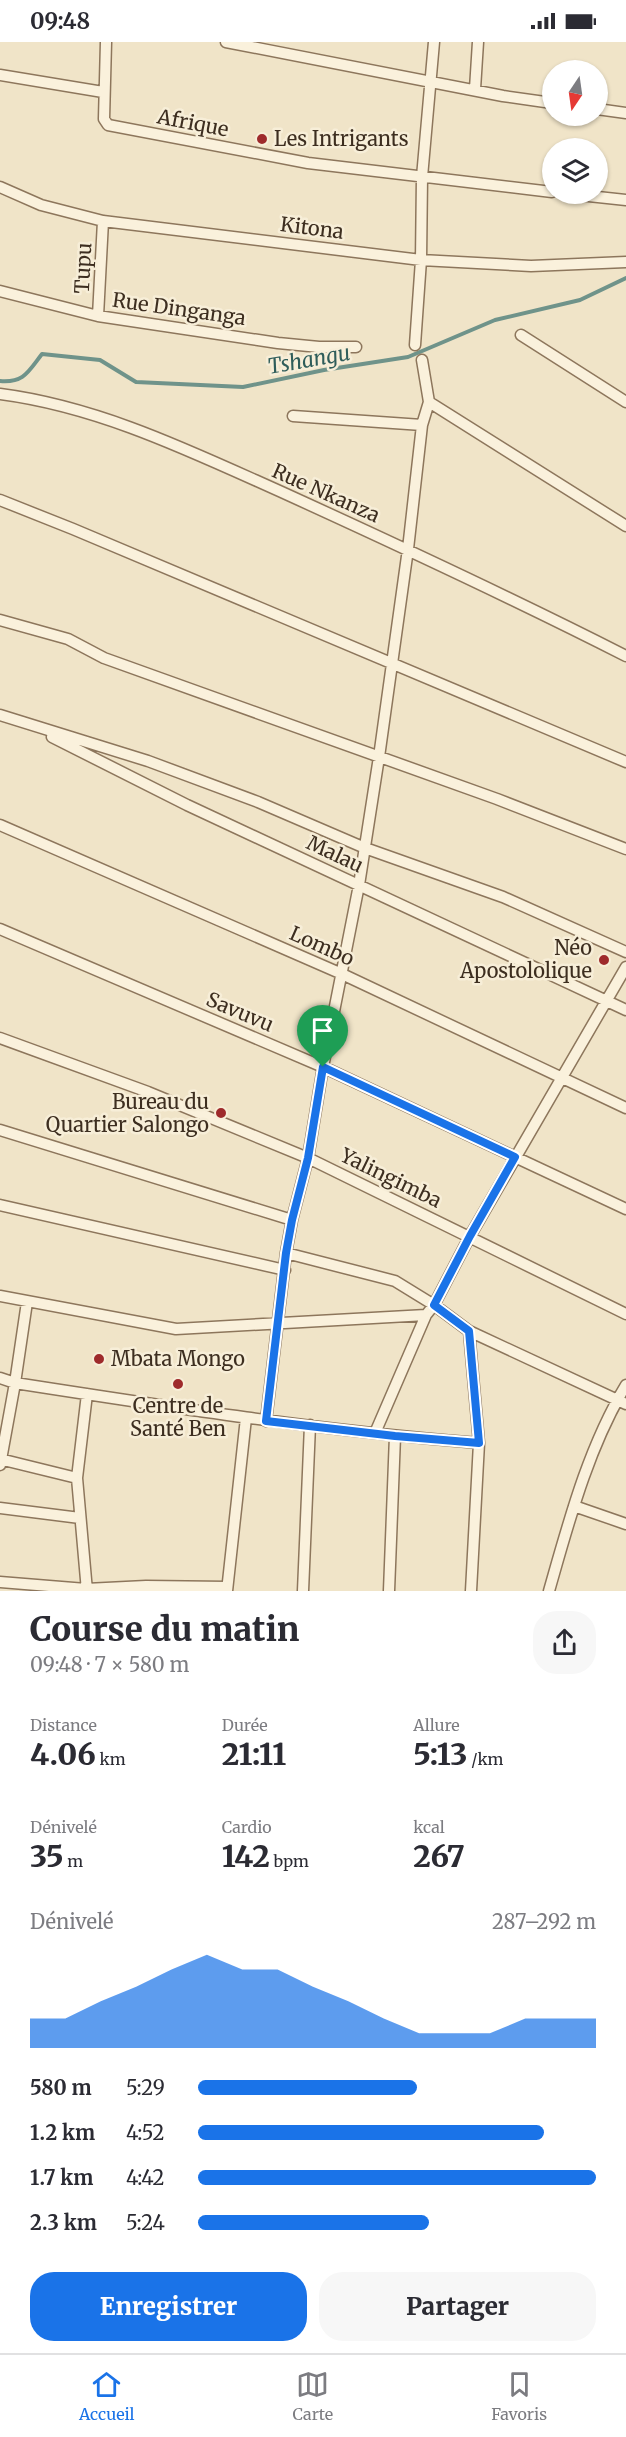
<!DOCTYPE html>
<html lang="fr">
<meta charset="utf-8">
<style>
body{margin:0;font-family:Merriweather,serif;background:#f7f7f7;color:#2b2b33;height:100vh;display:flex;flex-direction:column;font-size:22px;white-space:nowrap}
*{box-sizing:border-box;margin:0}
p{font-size:20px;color:#7c7c81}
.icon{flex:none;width:33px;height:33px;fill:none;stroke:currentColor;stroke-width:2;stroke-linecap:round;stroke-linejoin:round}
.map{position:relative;height:1549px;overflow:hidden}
.panel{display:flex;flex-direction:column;background:#fff;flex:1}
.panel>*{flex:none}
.needle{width:39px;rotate:193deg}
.tools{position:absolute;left:542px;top:18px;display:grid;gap:12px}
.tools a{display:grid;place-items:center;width:66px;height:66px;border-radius:50%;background:#fff;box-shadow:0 2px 4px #0004;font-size:30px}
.pin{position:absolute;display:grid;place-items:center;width:51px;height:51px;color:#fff;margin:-62px -26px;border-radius:50% 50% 50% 0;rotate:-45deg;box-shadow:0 0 6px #0007}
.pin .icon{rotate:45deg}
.round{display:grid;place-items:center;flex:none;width:63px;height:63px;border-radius:24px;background:#f7f7f7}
.headline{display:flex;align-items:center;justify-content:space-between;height:102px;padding:0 30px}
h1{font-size:33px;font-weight:800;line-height:45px}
.metrics{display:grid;grid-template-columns:repeat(3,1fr);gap:9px;height:102px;padding:6px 30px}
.metrics div{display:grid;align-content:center}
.metrics b{font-size:30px;font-weight:800}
.metrics small{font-size:16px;font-weight:400}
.metrics p{font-size:16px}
.chart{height:168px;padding:12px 30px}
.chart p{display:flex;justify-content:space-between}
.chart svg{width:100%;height:108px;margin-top:6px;fill:#1a73e8;opacity:.7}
.cta{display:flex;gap:12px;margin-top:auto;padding:12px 30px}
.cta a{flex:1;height:69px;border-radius:24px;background:#1a73e8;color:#fff;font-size:24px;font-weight:800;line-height:69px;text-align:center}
.cta a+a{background:#f7f7f7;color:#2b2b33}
ul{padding:0 30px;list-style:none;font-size:20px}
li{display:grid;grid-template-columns:96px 72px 1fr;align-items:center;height:45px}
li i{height:15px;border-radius:8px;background:#1a73e8}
.status{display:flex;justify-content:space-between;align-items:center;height:42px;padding:0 30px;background:#fff;direction:ltr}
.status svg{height:16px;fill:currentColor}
.tabs{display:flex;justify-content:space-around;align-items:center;height:84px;border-top:2px solid #e1e1e2;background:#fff;font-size:16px;color:#7c7c81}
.tabs a{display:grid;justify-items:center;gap:3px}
.tabs .active{color:#1a73e8}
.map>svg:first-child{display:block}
</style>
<div class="status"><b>09:48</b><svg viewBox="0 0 49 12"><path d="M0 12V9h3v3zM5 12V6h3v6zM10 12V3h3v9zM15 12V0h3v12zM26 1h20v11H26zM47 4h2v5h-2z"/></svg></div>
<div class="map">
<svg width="626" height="1549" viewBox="0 0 626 1549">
<rect width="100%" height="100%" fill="#f0e4c8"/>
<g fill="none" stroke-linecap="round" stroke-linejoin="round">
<path stroke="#6f938a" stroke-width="4" d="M 0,339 C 24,341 28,330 42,312 L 100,318 L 136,340 L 243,345 L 324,328 L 408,315 L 495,278 L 580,258 L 626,236"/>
<g stroke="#8d765c" stroke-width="13">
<path id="minor" d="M 106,0 L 104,77 L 108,83 L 308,121 L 552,150
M 226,0 L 503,54 L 552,61
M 0,33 L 103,50
M 475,47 L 478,0
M 597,67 L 626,71
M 0,145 L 41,163 L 103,179 L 421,218 L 531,224 L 626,220
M 570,152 L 626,158
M 0,249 L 98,274 L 278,301 L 319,305 L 356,305
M 98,274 L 103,179
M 521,293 L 626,360
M 415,303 L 421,218 L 422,135 L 434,0
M 0,352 C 101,365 194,411 286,452 C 400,504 514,557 626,614
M 429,360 L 626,484
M 293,374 L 422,383
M 0,458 L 73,487 L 626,720
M 0,578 L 68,597 L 104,616 L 497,757 L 626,807
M 0,673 L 148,719 L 258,760 L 365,806 L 503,855 L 626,910
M 52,695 L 187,763 L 626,968
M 0,783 L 342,932 L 626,1066
M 0,887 L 323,1025 L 626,1167
M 0,996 L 148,1050 L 308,1116 L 626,1272
M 0,1088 L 292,1178
M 0,1163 L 285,1228
M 286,1211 L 395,1239 L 434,1263 L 469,1289 L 626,1362
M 0,1254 L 176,1287 L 426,1273
M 469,1289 L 479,1401 L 471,1549
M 0,1336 L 15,1341 C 169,1365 323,1389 479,1401
M 266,1379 L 286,1211 L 292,1178 L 308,1116 L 323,1025 L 359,843 L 379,715 L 408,507 L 422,383 L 429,360 L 422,318
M 375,1391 L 426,1273 L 434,1263 L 470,1194 L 626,925
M 0,1417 L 77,1436
M 0,1423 L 15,1341 L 27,1260
M 574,1464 L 626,1482
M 0,1466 L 80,1476
M 0,1540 L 86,1547 L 146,1544 L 227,1545
M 87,1549 L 77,1436 L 87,1352
M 227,1549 L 246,1376
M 303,1549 L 310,1383
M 389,1549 L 395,1394
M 549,1549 C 569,1479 588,1406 626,1343"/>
</g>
<use href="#minor" stroke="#faf1dc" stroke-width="10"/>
</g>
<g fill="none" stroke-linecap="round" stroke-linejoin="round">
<g stroke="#fff" stroke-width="12">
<path id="route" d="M 323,1025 L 515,1115 L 470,1194 L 434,1263 L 469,1289 L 479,1401 L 395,1394 L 266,1379 L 286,1211 L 292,1178 L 308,1116 Z"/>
</g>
<use href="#route" stroke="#1a73e8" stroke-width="8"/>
</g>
<g fill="#9e2a2b" stroke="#f7eed8" stroke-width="2">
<circle cx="262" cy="97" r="6"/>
<circle cx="604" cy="918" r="6"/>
<circle cx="221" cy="1071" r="6"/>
<circle cx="99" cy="1317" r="6"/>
<circle cx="178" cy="1342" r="6"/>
</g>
<g text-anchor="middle" stroke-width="5" stroke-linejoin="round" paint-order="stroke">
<g font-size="20" fill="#3d2e20" stroke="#f7eed8">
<text transform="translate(193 81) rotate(11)" y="7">Afrique</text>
<text transform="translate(312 186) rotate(7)" y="7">Kitona</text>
<text transform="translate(83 226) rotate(-87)" y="7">Tupu</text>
<text transform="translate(179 267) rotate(8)" y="7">Rue Dinganga</text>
<text transform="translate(326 451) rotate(24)" y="7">Rue Nkanza</text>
<text transform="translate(335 812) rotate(25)" y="7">Malau</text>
<text transform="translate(322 904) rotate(24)" y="7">Lombo</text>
<text transform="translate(240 970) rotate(23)" y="7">Savuvu</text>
<text transform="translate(391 1136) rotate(26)" y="7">Yalingimba</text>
</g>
<g font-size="20" fill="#3d2e20" stroke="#f7eed8" text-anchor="start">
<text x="274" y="104">Les Intrigants</text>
<text x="592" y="913" text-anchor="end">Néo<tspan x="592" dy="23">Apostololique</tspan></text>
<text x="209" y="1067" text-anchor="end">Bureau du<tspan x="209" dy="23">Quartier Salongo</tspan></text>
<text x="111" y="1324">Mbata Mongo</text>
<text x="178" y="1371" text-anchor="middle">Centre de<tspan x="178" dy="23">Santé Ben</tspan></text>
</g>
<g font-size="21" font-style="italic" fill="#2f5d5a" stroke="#f7eed8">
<text transform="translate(309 318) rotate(-10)" y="7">Tshangu</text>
</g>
</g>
</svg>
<div class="tools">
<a><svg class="needle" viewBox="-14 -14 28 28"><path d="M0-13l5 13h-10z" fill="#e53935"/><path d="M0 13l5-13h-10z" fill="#7c7c81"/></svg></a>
<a><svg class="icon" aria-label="layers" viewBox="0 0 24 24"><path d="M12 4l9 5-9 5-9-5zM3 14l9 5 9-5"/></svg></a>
</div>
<div class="pin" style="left:323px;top:1025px;background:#1e9e55"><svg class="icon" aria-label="arrive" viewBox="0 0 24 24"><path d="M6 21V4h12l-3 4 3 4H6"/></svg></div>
</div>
<section class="panel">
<div class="headline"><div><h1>Course du matin</h1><p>09:48 · 7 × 580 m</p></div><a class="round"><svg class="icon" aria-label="share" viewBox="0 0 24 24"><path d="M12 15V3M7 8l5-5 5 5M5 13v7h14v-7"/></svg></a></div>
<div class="metrics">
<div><p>Distance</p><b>4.06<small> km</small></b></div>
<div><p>Durée</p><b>21:11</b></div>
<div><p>Allure</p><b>5:13<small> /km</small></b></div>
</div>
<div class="metrics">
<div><p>Dénivelé</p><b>35<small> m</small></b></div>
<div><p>Cardio</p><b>142<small> bpm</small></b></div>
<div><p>kcal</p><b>267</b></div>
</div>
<div class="chart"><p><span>Dénivelé</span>287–292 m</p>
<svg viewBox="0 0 160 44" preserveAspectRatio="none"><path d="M0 44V32L10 32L20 25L30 19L40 12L50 6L60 12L70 12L80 19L90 25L100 32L110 38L120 38L130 38L140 32L150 32L160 32V44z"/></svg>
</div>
<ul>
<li><b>580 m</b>5:29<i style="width:55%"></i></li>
<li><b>1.2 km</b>4:52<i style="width:87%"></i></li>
<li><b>1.7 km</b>4:42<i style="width:100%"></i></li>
<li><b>2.3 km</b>5:24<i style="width:58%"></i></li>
</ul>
<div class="cta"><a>Enregistrer</a><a>Partager</a></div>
</section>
<nav class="tabs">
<a class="active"><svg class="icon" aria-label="home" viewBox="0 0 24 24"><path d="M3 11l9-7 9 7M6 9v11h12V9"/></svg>Accueil</a>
<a><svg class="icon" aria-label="map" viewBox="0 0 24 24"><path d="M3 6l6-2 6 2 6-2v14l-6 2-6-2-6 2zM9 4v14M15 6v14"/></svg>Carte</a>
<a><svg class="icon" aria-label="saved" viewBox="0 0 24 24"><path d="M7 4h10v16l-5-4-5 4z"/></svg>Favoris</a>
</nav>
